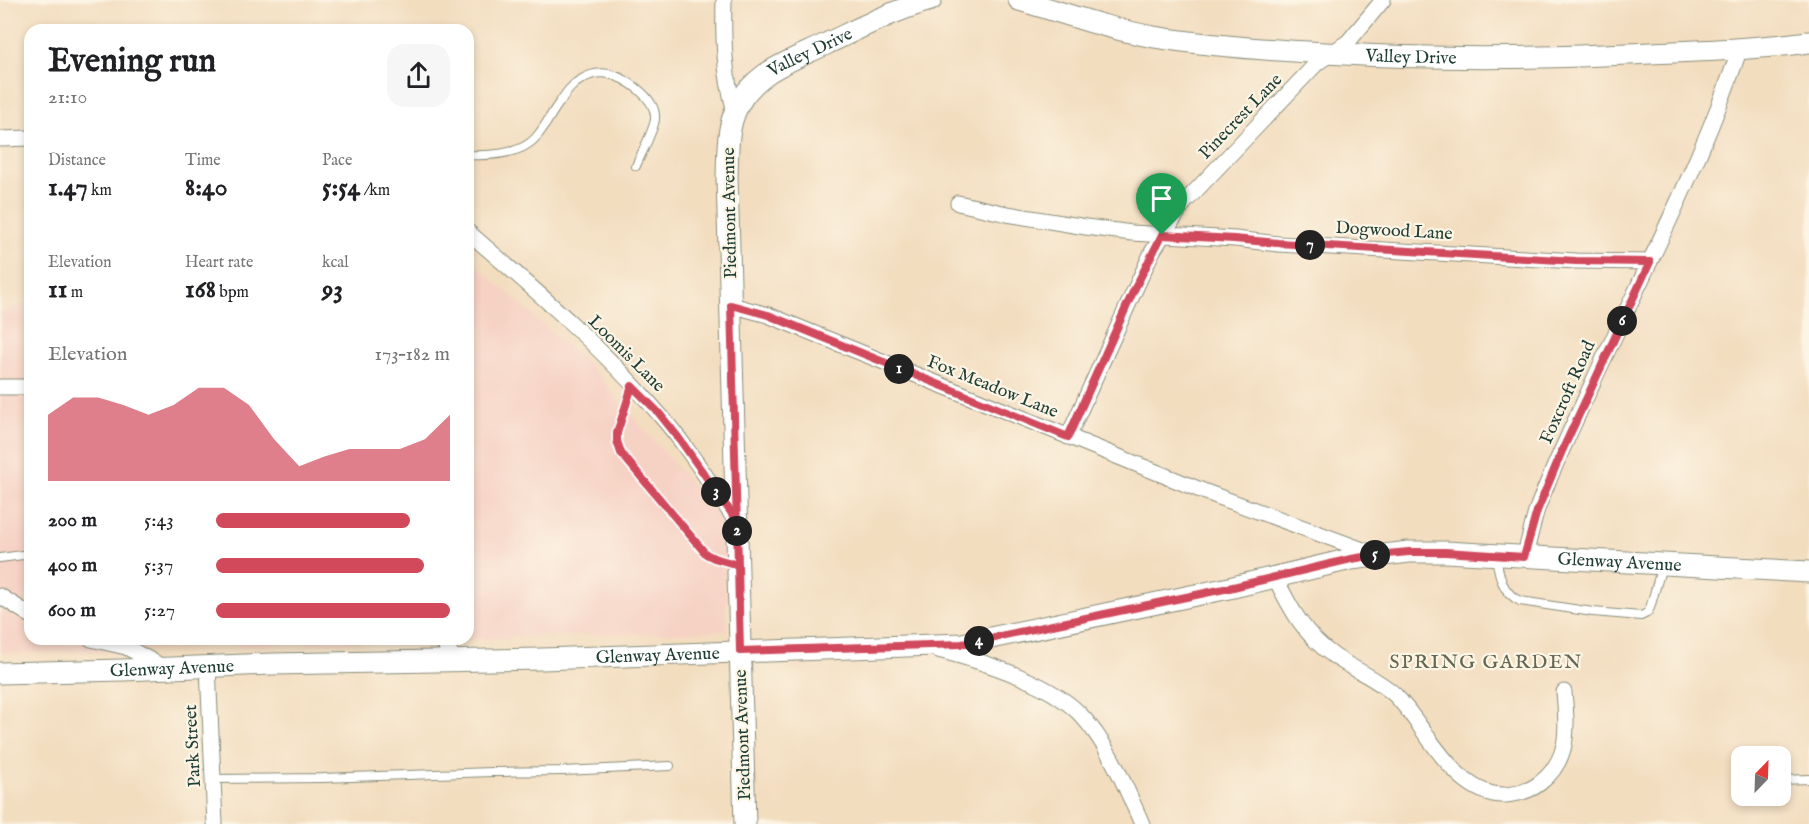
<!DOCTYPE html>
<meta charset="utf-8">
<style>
body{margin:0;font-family:"IM FELL English",serif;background:#f6f6f6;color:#202124;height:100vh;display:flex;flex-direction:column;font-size:22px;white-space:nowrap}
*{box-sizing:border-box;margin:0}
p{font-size:20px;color:#757577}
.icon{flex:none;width:33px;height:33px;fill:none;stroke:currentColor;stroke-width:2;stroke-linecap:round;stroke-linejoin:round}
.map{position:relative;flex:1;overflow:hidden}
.side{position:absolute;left:24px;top:24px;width:450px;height:621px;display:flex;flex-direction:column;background:#fff;border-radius:18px;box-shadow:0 3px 9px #0003}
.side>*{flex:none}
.needle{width:39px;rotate:23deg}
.controls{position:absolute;left:1731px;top:746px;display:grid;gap:12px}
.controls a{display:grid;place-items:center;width:60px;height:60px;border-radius:12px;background:#fff;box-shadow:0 3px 9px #0003;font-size:30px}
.pin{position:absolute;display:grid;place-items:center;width:51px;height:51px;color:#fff;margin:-62px -26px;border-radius:50% 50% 50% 0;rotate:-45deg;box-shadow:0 0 6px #0007}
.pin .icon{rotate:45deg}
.km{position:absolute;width:30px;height:30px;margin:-15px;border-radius:50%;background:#222;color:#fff;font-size:16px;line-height:30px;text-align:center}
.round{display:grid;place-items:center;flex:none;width:63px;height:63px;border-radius:18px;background:#f6f6f6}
.headline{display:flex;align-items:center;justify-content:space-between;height:102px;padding:0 24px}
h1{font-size:33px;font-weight:700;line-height:45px}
.stats{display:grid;grid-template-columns:repeat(3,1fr);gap:9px;height:102px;padding:6px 24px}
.stats div{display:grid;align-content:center}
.stats b{font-size:26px;font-weight:700}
.stats small{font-size:16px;font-weight:400}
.stats p{font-size:16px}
.chart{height:168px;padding:12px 24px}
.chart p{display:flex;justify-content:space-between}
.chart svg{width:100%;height:108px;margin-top:6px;fill:#d1495b;opacity:.7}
ul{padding:0 24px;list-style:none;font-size:20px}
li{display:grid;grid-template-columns:96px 72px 1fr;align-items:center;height:45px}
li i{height:15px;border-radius:8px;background:#d1495b}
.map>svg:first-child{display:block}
</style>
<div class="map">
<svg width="1809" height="824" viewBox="0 0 1809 824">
<rect width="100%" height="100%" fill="#fcf5e5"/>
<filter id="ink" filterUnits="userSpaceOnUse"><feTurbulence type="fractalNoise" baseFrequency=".0167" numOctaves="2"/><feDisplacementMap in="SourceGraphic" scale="12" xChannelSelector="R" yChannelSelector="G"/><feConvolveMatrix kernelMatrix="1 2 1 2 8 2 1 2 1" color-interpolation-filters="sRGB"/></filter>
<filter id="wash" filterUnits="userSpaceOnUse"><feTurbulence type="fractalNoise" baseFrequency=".008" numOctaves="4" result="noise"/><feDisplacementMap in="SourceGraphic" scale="24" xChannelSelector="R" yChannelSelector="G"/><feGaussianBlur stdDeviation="1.35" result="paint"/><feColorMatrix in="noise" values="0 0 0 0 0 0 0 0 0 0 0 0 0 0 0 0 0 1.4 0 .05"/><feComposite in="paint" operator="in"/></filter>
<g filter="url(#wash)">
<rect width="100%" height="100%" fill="#f3ddbf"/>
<path fill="#f6d2c4" d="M 468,258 L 587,363 L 724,522 L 727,631 L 468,639 Z
M 30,302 L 30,639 L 464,639 L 0,654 L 0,313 Z"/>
</g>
<g filter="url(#ink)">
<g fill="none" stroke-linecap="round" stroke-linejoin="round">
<g stroke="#898d7a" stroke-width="10">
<path id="lane" d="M 468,155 C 490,156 522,155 537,136 C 546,126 551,113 560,102 C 566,93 572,84 582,79 C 590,74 600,72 609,74 C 626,78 657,98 655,119 C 654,130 641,154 636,166
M 632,386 L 617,433 L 617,441 L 621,453 L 706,554 L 714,558 L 737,565
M 1496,557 C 1499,575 1502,593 1520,601 L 1593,612 L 1641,616 L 1647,613 L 1650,608 L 1662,566
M 0,558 L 30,554
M 213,779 L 323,778 L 492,772 L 563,771 L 670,766
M 1780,780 L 1809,779"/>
</g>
<g stroke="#898d7a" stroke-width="17">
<path id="street" d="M 724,0 C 723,38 724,75 735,111
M 0,139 L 30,138
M 958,203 L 1007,214 L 1086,227 L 1132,233 L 1235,239 L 1278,244 L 1576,261 L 1650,262
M 468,232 C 534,289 602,347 659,414 C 688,447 711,485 736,521
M 731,305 L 768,315 L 1203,491 L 1374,554
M 0,387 L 30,387
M 1068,437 L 1152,252 L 1184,203 L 1317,63 L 1348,42 L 1383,0
M 1524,557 C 1529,542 1532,525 1537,509 C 1553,467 1573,426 1592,384 C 1643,273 1701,164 1740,48
M 1275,577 C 1290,608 1305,636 1334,656 C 1354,670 1377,678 1395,695 C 1426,726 1455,797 1506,795 C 1518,794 1530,791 1540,783 C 1571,759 1567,726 1564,692
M 0,596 L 30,615
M 91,639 L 126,647 L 163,667
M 441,639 L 455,660
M 938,650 C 981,661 1047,681 1079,713 C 1109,744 1125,786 1142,824
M 208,667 L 215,824"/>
</g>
<g stroke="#898d7a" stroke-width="23">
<g id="secondary">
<path id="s1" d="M 1019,0 C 1064,13 1108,29 1154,37 C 1211,46 1268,50 1325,53 C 1426,59 1527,59 1628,54 C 1688,51 1749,50 1809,42"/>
<path id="s2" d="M 0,673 L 123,670 L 272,664 L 542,659 L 962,644 L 1229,588 L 1351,559 L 1409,552 L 1445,552 L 1809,572"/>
<path id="s3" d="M 745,824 L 727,177 C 728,149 726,121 743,97 C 749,88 758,80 766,74 C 785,61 808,53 828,43 C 862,27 895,10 931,0"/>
</g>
</g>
<use href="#lane" stroke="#fff" stroke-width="8"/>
<use href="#street" stroke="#fff" stroke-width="15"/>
<use href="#secondary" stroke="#fff" stroke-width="21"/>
</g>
</g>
<g fill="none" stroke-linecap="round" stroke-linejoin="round" filter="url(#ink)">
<g stroke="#fff" stroke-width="12">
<path id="route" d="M 1162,235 L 1133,292 L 1068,437 L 768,315 L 731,305 L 738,565 L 714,558 L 706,554 L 621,453 L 617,441 L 617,433 L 632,386 L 658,412 L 678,437 L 737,521 L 740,651 L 962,644 L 1229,588 L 1351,559 L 1376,555 L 1409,552 L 1445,552 L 1524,557 L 1537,511 L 1562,451 L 1650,262 L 1576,261 L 1278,243 L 1234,239 L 1162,235"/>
</g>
<use href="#route" stroke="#d1495b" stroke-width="8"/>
</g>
<g text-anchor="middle" stroke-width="4.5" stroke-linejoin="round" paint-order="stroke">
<g font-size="18" fill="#1f3d34" stroke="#fcf5e5">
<text dy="6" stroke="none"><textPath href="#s3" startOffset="812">Valley Drive</textPath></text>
<text dy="6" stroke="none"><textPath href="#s1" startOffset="398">Valley Drive</textPath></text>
<text transform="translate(1240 116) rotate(-46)" y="6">Pinecrest Lane</text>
<text transform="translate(729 213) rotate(-91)" y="6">Piedmont Avenue</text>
<text transform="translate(1394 230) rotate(3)" y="6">Dogwood Lane</text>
<text transform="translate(627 353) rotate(45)" y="6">Loomis Lane</text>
<text transform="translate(993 386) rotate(22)" y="6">Fox Meadow Lane</text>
<text transform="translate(1567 392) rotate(-66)" y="6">Foxcroft Road</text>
<text dy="6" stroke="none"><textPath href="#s2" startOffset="1630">Glenway Avenue</textPath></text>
<text dy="6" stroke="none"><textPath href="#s2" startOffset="658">Glenway Avenue</textPath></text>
<text dy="6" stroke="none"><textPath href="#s2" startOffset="172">Glenway Avenue</textPath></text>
<text transform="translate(742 735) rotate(-92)" y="6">Piedmont Avenue</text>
<text transform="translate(192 746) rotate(-93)" y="6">Park Street</text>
</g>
<g font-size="20" letter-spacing="1.5" fill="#646751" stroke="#fcf5e5">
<text x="1486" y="668">SPRING GARDEN</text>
</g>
</g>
</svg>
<div class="controls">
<a><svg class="needle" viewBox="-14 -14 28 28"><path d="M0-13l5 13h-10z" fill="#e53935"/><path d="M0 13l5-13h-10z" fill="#757577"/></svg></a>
</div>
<div class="pin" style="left:1162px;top:235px;background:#1e9e55"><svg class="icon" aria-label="arrive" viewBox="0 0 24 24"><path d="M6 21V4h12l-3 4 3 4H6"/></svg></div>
<b class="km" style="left:899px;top:369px">1</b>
<b class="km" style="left:737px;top:531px">2</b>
<b class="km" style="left:716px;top:492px">3</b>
<b class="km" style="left:979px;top:641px">4</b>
<b class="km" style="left:1375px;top:555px">5</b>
<b class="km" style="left:1622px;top:321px">6</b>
<b class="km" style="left:1310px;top:245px">7</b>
<section class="side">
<div class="headline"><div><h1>Evening run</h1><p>21:10</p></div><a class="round"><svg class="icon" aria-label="share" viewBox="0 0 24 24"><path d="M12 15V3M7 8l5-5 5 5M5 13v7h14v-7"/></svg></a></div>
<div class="stats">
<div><p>Distance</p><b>1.47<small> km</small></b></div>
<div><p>Time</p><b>8:40</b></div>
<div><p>Pace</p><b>5:54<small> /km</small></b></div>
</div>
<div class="stats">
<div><p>Elevation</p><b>11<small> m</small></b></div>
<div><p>Heart rate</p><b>168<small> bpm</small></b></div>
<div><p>kcal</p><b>93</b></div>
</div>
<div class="chart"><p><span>Elevation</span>173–182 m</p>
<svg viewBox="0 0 160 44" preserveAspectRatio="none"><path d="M0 44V17L10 10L20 10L30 13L40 17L50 13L60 6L70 6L80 13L90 27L100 38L110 34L120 31L130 31L140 31L150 27L160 17V44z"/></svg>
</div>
<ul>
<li><b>200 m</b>5:43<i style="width:83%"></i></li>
<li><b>400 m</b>5:37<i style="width:89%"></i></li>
<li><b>600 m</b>5:27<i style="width:100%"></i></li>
</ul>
</section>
</div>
